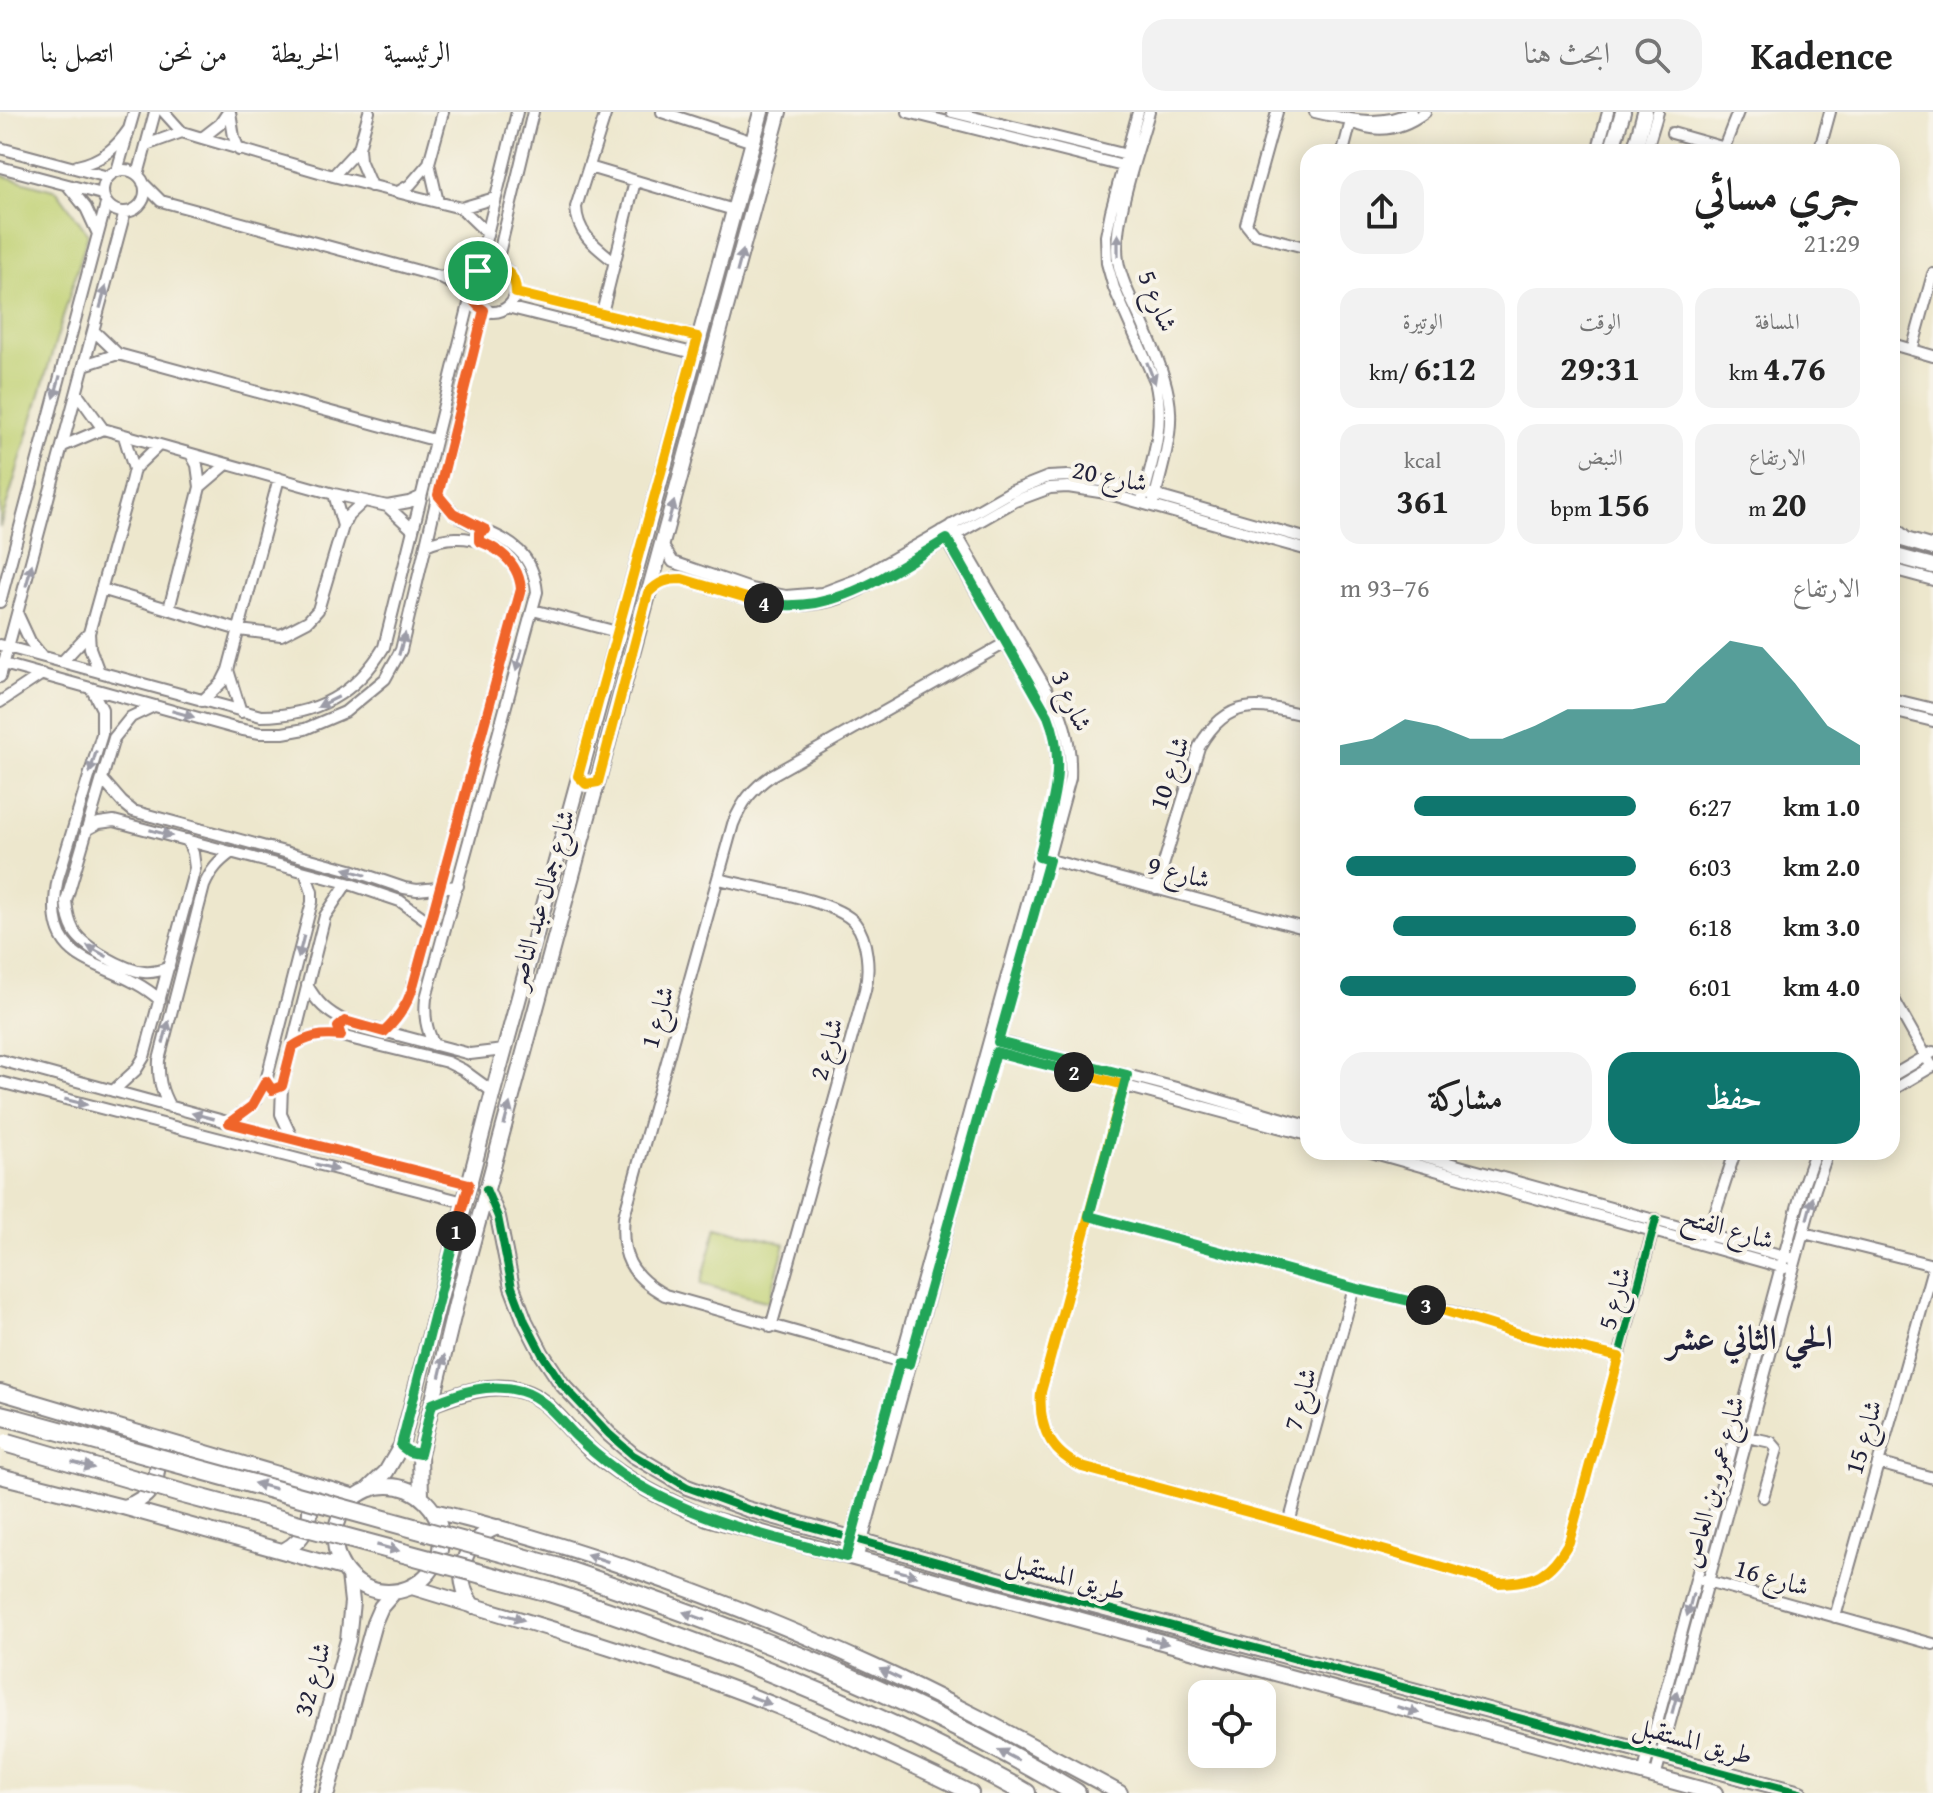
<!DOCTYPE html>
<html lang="ar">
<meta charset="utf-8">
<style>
body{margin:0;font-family:"Gentium Book Plus",Amiri,serif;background:#f2f2f2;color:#222;direction:rtl;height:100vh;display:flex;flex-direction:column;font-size:30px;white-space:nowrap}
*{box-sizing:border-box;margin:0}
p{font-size:26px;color:#767676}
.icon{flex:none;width:44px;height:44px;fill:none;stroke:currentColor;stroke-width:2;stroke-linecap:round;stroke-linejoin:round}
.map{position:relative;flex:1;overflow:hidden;direction:ltr}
.side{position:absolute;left:1300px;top:32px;width:600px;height:1016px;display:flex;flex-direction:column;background:#fff;border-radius:24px;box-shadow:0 4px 20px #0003;direction:rtl}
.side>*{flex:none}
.fabs{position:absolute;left:1188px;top:1568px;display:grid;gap:16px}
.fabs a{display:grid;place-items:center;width:88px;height:88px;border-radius:16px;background:#fff;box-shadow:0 4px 20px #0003;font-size:40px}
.pin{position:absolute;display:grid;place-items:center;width:68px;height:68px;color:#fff;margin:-34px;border:4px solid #fff;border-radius:50%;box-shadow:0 2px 8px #0007}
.km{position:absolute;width:40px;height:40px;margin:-20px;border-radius:50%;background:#222;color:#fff;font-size:22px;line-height:40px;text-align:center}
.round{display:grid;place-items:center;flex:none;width:84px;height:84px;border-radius:24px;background:#f2f2f2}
.headline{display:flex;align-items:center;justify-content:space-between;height:136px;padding:0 40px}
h1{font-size:44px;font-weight:700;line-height:60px}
.figures{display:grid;grid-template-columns:repeat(3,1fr);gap:12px;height:136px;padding:8px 40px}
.figures div{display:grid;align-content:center;border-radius:20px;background:#f2f2f2;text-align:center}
.figures b{font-size:34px;font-weight:700}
.figures small{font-size:22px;font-weight:400}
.figures p{font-size:22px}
.chart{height:224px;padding:16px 40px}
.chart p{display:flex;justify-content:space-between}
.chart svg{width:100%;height:144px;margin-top:8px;fill:#0f766e;opacity:.7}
.cta{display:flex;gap:16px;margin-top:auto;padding:16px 40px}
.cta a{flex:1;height:92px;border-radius:24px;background:#0f766e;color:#fff;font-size:32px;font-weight:700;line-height:92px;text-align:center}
.cta a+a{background:#f2f2f2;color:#222}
ul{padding:0 40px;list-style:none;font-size:26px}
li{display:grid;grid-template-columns:128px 96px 1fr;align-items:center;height:60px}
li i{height:20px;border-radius:10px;background:#0f766e}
header{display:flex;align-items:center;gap:48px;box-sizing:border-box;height:112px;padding:0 40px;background:#fff;border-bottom:2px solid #e0e0e0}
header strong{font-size:38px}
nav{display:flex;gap:44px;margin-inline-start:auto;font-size:28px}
.search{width:560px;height:72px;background:#f2f2f2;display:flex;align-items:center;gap:20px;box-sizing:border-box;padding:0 28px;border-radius:24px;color:#767676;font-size:30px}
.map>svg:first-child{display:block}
</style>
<header>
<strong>Kadence</strong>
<div class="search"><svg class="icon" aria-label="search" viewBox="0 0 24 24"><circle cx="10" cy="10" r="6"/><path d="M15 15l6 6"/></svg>ابحث هنا</div>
<nav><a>الرئيسية</a><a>الخريطة</a><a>من نحن</a><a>اتصل بنا</a></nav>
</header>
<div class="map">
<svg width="1933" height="1681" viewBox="0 0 1933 1681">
<rect width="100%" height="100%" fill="#f7f3e8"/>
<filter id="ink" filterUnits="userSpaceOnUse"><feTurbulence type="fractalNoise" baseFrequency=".0125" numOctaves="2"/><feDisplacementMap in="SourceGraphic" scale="16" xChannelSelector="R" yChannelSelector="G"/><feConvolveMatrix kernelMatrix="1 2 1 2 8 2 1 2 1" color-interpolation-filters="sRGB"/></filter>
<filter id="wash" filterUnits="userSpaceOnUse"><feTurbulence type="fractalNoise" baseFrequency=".006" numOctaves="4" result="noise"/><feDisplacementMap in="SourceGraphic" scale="32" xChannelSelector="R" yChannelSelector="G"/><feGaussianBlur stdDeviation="1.8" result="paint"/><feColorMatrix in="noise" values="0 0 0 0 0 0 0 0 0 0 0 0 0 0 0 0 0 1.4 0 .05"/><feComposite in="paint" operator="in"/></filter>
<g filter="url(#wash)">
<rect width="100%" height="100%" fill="#ede7cd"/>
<path fill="#c1d174" stroke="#727a58" stroke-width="2" d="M 0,63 L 57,79 L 88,122 L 0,415 Z
M 717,1114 L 785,1132 L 769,1190 L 701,1172 Z"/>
</g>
<g filter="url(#ink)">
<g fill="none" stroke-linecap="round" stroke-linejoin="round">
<g stroke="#888484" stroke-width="14">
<path id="street" d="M 164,0 L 182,20 L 202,26 L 333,64 L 461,96 L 487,121
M 230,0 L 234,25 L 239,38
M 606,0 L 576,95 C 577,122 595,134 615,150
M 662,0 L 753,30
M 908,0 L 1127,55
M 952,0 L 1131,44
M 1138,0 L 1111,99 L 1106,124 L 1107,151 L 1114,176 L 1155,269 C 1165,310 1154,345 1143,385
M 1149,0 C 1138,40 1112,110 1118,149 C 1122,173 1136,195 1145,217 C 1179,294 1175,309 1154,388
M 1277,0 L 1246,112 L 1254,122 L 1308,136
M 1315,0 C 1346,7 1382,16 1411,0
M 1353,10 C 1379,23 1403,16 1425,0
M 1672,21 L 1725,36
M 202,26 L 220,12 L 228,0
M 146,33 L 182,20
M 0,36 L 108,65
M 359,36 L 360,48 L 371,74
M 1723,38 L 1738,0
M 1343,40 L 1351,9
M 1597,40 L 1608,0
M 1646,40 L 1658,0
M 1819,40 L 1830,0
M 77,54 C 101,49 116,36 129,17
M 0,55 L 102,82
M 589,55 L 734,98
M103 79a21 21 0 1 1 42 0a21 21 0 1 1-42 0Z
M 117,59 L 134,0
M 138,63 L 155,0
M 333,64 L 359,36 L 369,0
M 143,71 L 161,89 L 437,164 L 470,181
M 69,75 L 86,96 L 98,122
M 398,80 L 410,73 L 429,51
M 438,90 L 429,51 L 443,0
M 461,96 L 495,86
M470 177a23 23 0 1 1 46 0a23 23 0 1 1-46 0Z
M 496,154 L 533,0
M 478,159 L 517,0
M 443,164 L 475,162
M 516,181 L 698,225
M 507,195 L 693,241
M 602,201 L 635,69
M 94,219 L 118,242 L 434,328
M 1892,232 L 1933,244
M 1912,238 L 1933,162
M 84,253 L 118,242
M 77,281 L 103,317 L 334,382 L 387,394 L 409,390 L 420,385
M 63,334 L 103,317
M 134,357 L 159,333
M 200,375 L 227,352
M 334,382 L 343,414
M 387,394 L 412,417
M 1892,413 L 1908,427
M 662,433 L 673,450 L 751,477 L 786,484 L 822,481 L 856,468 L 1010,380 L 1048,365 L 1068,364 L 1108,370 L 1308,427
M 1892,457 L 1933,468
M 101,477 L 239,518 L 281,523 L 308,509 L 318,498 L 343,414 L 348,404 L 364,389
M 649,480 C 659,470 667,467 682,467 C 744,485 798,510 861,477 L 1015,389 L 1050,376 L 1068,375 L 1106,381 L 1308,438
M 0,490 L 106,92
M 169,497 L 200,375 L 197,353 L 191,342
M 533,498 L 617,520
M 18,503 L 30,529 L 42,544
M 89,521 L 90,536 L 99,560
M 0,533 L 261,604 C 316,604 356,582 384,535 L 471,184
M 62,550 L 89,521 L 129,378 L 134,357 L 124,324
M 0,551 L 238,617 L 260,621 L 283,621 L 305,617 L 345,600 L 385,567 L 401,538 L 465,268 L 484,198
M 228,558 L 241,600
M 0,565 L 125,100
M 91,576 L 102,597 L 102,622 L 58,766 C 39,862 110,843 160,888
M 1892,587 L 1933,597
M 202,589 L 222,570 L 228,558 L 279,366
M 0,590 L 42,562
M 154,594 L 131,605 L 114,626 L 66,789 C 67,799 69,810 74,819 C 84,836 125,858 144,860 C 153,861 160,859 169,855
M 1892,599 L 1933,609
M 102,667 L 122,690 L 133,699 L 351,758 L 404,776 L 417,778 L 458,774
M 86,718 L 99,711 L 114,709 L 347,771 L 400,789 L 435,814
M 1043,746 L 1308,817
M 719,767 C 749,775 837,788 855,811 C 868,827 870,859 865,878 L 771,1215
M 1156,777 L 1199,635 C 1228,584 1259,592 1308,604
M 307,873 C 317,891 327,900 345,909 L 470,942 L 504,938
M 1892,884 L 1932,955
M 384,920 C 398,907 406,895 412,878 L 521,477 C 517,432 463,415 426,433
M 993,928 L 1184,978 L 1308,1014
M 434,933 C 426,916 424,904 426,886 L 537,480 C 530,412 467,430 438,383
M 292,935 C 308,924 321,922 341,924 L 447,950 L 463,958 L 493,980
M 991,938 L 1308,1023
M 0,948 L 293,1028 L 469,1072
M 1127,963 L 1041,1280 C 1038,1315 1050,1341 1082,1355 L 1289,1411 L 1498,1471 C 1535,1471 1551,1462 1569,1430 L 1656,1107
M 1892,964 L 1933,940
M 0,970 L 464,1090
M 1892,978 L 1933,954
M 113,979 L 136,958 L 144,945 L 195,756 L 193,741 L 187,728
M 170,995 C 161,979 158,966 159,948 L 204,774 C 211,758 218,750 232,740
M 229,1011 L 252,994 L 266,969 L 312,790 L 312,780 L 305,760
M 293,1028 L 281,1002 L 282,974 L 325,804 L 347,771
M 1371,1040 L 1785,1156
M 1409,1040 L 1791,1146
M 1089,1104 L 1354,1176 L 1439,1196 L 1523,1223 L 1619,1245
M 1804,1121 L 1933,1153
M 1707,1126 L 1735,1040
M 909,1252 L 665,1183 C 630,1164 620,1143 624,1104 L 733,712 C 742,690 752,677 772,663 L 1016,525
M 1748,1325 L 1771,1330 L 1777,1337 L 1763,1385
M 1878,1351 L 1933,1366
M 1289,1411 L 1354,1176
M 846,1445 L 1034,766 C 1047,713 1070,657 1048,604 L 941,419
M 857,1448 L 1070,666 C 1071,641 1068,622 1059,599 L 951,413
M 1704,1468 L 1933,1532
M 1835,1505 L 1933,1156
M 1643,1662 L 1803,1074 L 1815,1040
M 1655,1665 L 1815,1077 L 1828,1040"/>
</g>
<g stroke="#888484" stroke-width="18">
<path id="secondary" d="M 1611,40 L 1623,0
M 1634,40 L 1645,0
M 1892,424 L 1933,436
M 1892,443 L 1933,454
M 486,1077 L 498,1105 L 512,1175 L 525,1209 L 542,1242 L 562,1272 L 609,1322 L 633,1343 L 687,1375 L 747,1397 L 1045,1480 L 1800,1681
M 0,1280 L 355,1385
M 432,1292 C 467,1278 510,1264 543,1290 C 562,1305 576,1327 595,1342 C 628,1370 667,1389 707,1406 L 1715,1681
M 0,1364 L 123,1395 L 343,1456
M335 1427a53 53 0 1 1 106 0a53 53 0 1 1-106 0Z
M 368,1377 L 386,1360 L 401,1334 L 493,980 L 761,0
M 421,1385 L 420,1342 L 458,1184 L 779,0
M 124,1395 C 154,1385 160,1368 157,1337
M 434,1399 C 584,1435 732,1490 873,1554 C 957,1592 1038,1637 1120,1681
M 283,1439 C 307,1427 316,1404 306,1379
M 412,1475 C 512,1506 615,1534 714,1570 C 802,1602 887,1640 971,1681
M 473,1494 C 451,1464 464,1427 498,1415
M 305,1681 L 348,1528 L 352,1490 L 349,1463
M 327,1681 L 374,1511 L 381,1495 L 394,1480"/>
</g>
<g stroke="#888484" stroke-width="22">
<path id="highway" d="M 0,1303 L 16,1307
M 556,1455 C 734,1515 915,1583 1076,1681
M 549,1480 C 713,1533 875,1597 1026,1681"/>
</g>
<use href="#street" stroke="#fff" stroke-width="10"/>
<use href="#secondary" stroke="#fff" stroke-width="14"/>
<use href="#highway" stroke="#fff" stroke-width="18"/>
<g stroke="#888484" stroke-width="22" stroke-linecap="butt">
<path id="highway-bridge" d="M 16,1307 L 556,1455
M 8,1331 L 180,1381 L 549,1480"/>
</g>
<use href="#highway-bridge" stroke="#fff" stroke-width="18"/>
<g stroke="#f7f3e8" stroke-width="13">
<path id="cycleway" d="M 1127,963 L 1041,1280 C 1038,1315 1050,1341 1082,1355 L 1289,1411 L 1498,1471 C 1535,1471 1551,1462 1569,1430 L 1656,1107
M 486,1077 L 498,1105 L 512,1175 L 525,1209 L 542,1242 L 562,1272 L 609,1322 L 633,1343 L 687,1375 L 747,1397 L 1045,1480 L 1800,1681"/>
</g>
<use href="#cycleway" stroke="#00873e" stroke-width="8"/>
</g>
<defs><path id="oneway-solid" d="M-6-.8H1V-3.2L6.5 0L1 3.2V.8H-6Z" transform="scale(2)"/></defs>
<g fill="#9c9ca7">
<use href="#oneway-solid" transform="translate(1118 133) rotate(-90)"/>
<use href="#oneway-solid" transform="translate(740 149) rotate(-75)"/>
<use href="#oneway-solid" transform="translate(103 185) rotate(-75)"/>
<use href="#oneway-solid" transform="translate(1151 261) rotate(69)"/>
<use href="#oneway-solid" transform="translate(57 275) rotate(105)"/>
<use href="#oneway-solid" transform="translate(671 400) rotate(-74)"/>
<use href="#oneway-solid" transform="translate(29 463) rotate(-75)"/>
<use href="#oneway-solid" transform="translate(402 532) rotate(-74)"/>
<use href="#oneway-solid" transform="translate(519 548) rotate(105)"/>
<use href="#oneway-solid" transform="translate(328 590) rotate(154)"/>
<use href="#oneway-solid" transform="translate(183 602) rotate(16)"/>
<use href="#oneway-solid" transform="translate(93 650) rotate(107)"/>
<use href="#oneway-solid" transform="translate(161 721) rotate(16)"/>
<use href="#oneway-solid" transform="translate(355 760) rotate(-163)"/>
<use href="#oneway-solid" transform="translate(301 835) rotate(104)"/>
<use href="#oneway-solid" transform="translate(97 839) rotate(-151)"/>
<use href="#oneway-solid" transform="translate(166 920) rotate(-75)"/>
<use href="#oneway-solid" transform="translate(76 990) rotate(14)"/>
<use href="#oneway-solid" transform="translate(507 1002) rotate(-75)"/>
<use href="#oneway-solid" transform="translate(203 1004) rotate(-165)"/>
<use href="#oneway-solid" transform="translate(327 1055) rotate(14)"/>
<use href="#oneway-solid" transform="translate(1810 1096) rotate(-75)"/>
<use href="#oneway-solid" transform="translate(442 1254) rotate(-77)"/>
<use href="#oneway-solid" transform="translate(83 1353) rotate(16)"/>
<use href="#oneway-solid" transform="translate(265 1374) rotate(-165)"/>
<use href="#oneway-solid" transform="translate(388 1436) rotate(15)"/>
<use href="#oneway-solid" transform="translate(597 1446) rotate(-162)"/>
<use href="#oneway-solid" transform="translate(906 1461) rotate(15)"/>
<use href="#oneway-solid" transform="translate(1690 1493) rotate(105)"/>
<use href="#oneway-solid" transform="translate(694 1504) rotate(-160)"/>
<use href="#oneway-solid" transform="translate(513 1505) rotate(16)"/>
<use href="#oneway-solid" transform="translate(1157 1529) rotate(15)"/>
<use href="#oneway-solid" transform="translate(890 1562) rotate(-154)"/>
<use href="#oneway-solid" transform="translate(760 1588) rotate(21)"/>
<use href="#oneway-solid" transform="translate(1675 1590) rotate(-75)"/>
<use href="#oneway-solid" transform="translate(1408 1598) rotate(17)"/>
<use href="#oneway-solid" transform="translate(1008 1643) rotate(-152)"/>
</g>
</g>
<g fill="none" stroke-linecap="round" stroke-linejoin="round" filter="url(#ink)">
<g stroke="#fff" stroke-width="16">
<path id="split-1" d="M 456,1119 L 469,1072 L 229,1011 L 252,994 L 266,969 L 272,978 L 282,974 L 292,935 C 308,924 321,922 341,924 L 338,915 L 345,909 L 384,920 C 398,907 406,895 412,878 L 521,477 C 519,452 502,438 479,429 L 479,421 L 486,418 L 453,401 L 438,383 L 484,198 C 468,189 467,174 478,159"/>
</g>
<g stroke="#fff" stroke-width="16">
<path id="split-2" d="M 456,1119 L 401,1334 L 409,1340 L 420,1342 L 432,1292 C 461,1280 489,1270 521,1279 C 545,1286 560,1308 577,1325 C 590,1338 604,1349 619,1360 C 687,1407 767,1424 846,1445 L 900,1250 L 909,1252 L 996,940 L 1074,960"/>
</g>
<g stroke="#fff" stroke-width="16">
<path id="split-3" d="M 1074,960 L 1124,973 L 1041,1280 C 1038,1315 1050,1340 1082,1355 L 1289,1411 L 1498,1471 C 1535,1471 1551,1462 1569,1430 L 1619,1245 L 1523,1223 L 1426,1193"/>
</g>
<g stroke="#fff" stroke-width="16">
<path id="split-4" d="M 764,491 C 835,504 888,461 947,427 L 1048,604 C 1068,654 1051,695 1039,745 L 1049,748 L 998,930 L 1127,963 L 1089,1104 L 1354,1176 L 1426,1193"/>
</g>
<g stroke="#fff" stroke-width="16">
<path id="split-5" d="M 478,159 L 496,154 C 510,158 516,166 516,181 L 698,225 L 578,664 L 586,672 L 598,670 L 648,481 C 659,470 666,467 682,467 L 764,491"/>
</g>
<use href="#split-1" stroke="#f0652b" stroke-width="10"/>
<use href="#split-2" stroke="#22a559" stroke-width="10"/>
<use href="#split-3" stroke="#f5b400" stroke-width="10"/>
<use href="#split-4" stroke="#22a559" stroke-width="10"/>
<use href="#split-5" stroke="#f5b400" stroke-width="10"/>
</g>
<g text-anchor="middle" stroke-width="8" stroke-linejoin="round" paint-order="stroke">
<g font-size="26" fill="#22223b" stroke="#f7f3e8">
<text transform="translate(1158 189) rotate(68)" y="9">شارع 5</text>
<text transform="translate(1110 364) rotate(11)" y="9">شارع 20</text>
<text transform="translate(1072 589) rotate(66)" y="9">شارع 3</text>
<text transform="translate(1169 661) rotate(-71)" y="9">شارع 10</text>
<text transform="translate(1179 760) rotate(15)" y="9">شارع 9</text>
<text transform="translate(541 787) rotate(-74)" y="9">شارع جمال عبد الناصر</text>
<text transform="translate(657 905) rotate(-74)" y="9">شارع 1</text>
<text transform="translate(826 937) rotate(-74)" y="9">شارع 2</text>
<text transform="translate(1728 1116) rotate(16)" y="9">شارع الفتح</text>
<text transform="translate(1614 1186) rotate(-75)" y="9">شارع 5</text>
<text transform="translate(1300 1287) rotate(-75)" y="9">شارع 7</text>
<text transform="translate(1863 1325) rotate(-74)" y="9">شارع 15</text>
<text transform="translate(1713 1370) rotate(-75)" y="9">شارع عمرو بن العاص</text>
<text transform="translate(1066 1464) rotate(15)" y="9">طريق المستقبل</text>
<text transform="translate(1772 1465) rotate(16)" y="9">شارع 16</text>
<text transform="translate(312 1567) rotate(-74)" y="9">شارع 32</text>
<text transform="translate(1693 1628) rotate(15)" y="9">طريق المستقبل</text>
</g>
<g font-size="34" font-weight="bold" fill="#22223b" stroke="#f7f3e8">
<text x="1750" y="1237">الحي الثاني عشر</text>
</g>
</g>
</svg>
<div class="fabs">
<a><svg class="icon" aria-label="locate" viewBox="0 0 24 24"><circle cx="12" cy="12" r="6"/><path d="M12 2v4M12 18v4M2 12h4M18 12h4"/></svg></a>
</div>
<div class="pin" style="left:478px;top:159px;background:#1e9e55"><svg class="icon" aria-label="arrive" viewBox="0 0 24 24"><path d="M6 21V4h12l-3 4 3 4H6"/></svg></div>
<b class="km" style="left:456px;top:1119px">1</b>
<b class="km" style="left:1074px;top:960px">2</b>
<b class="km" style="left:1426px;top:1193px">3</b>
<b class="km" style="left:764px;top:491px">4</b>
<section class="side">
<div class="headline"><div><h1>جري مسائي</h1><p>21:29</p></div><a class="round"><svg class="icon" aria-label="share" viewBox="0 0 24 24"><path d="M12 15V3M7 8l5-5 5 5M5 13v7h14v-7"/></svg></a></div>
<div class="figures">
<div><p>المسافة</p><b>4.76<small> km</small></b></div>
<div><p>الوقت</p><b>29:31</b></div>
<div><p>الوتيرة</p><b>6:12<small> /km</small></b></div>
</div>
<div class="figures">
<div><p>الارتفاع</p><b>20<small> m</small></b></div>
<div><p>النبض</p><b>156<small> bpm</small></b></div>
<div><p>kcal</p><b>361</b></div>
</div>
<div class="chart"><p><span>الارتفاع</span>76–93 m</p>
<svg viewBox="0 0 160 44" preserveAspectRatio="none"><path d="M0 44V38L10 36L20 30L30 32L40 36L50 36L60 32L70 27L80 27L90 27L100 25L110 15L120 6L130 8L140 19L150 32L160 38V44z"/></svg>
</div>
<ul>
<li><b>1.0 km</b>6:27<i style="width:75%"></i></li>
<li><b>2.0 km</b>6:03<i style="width:98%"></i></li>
<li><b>3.0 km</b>6:18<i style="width:82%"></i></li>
<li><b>4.0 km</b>6:01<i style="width:100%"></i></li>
</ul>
<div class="cta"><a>حفظ</a><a>مشاركة</a></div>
</section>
</div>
